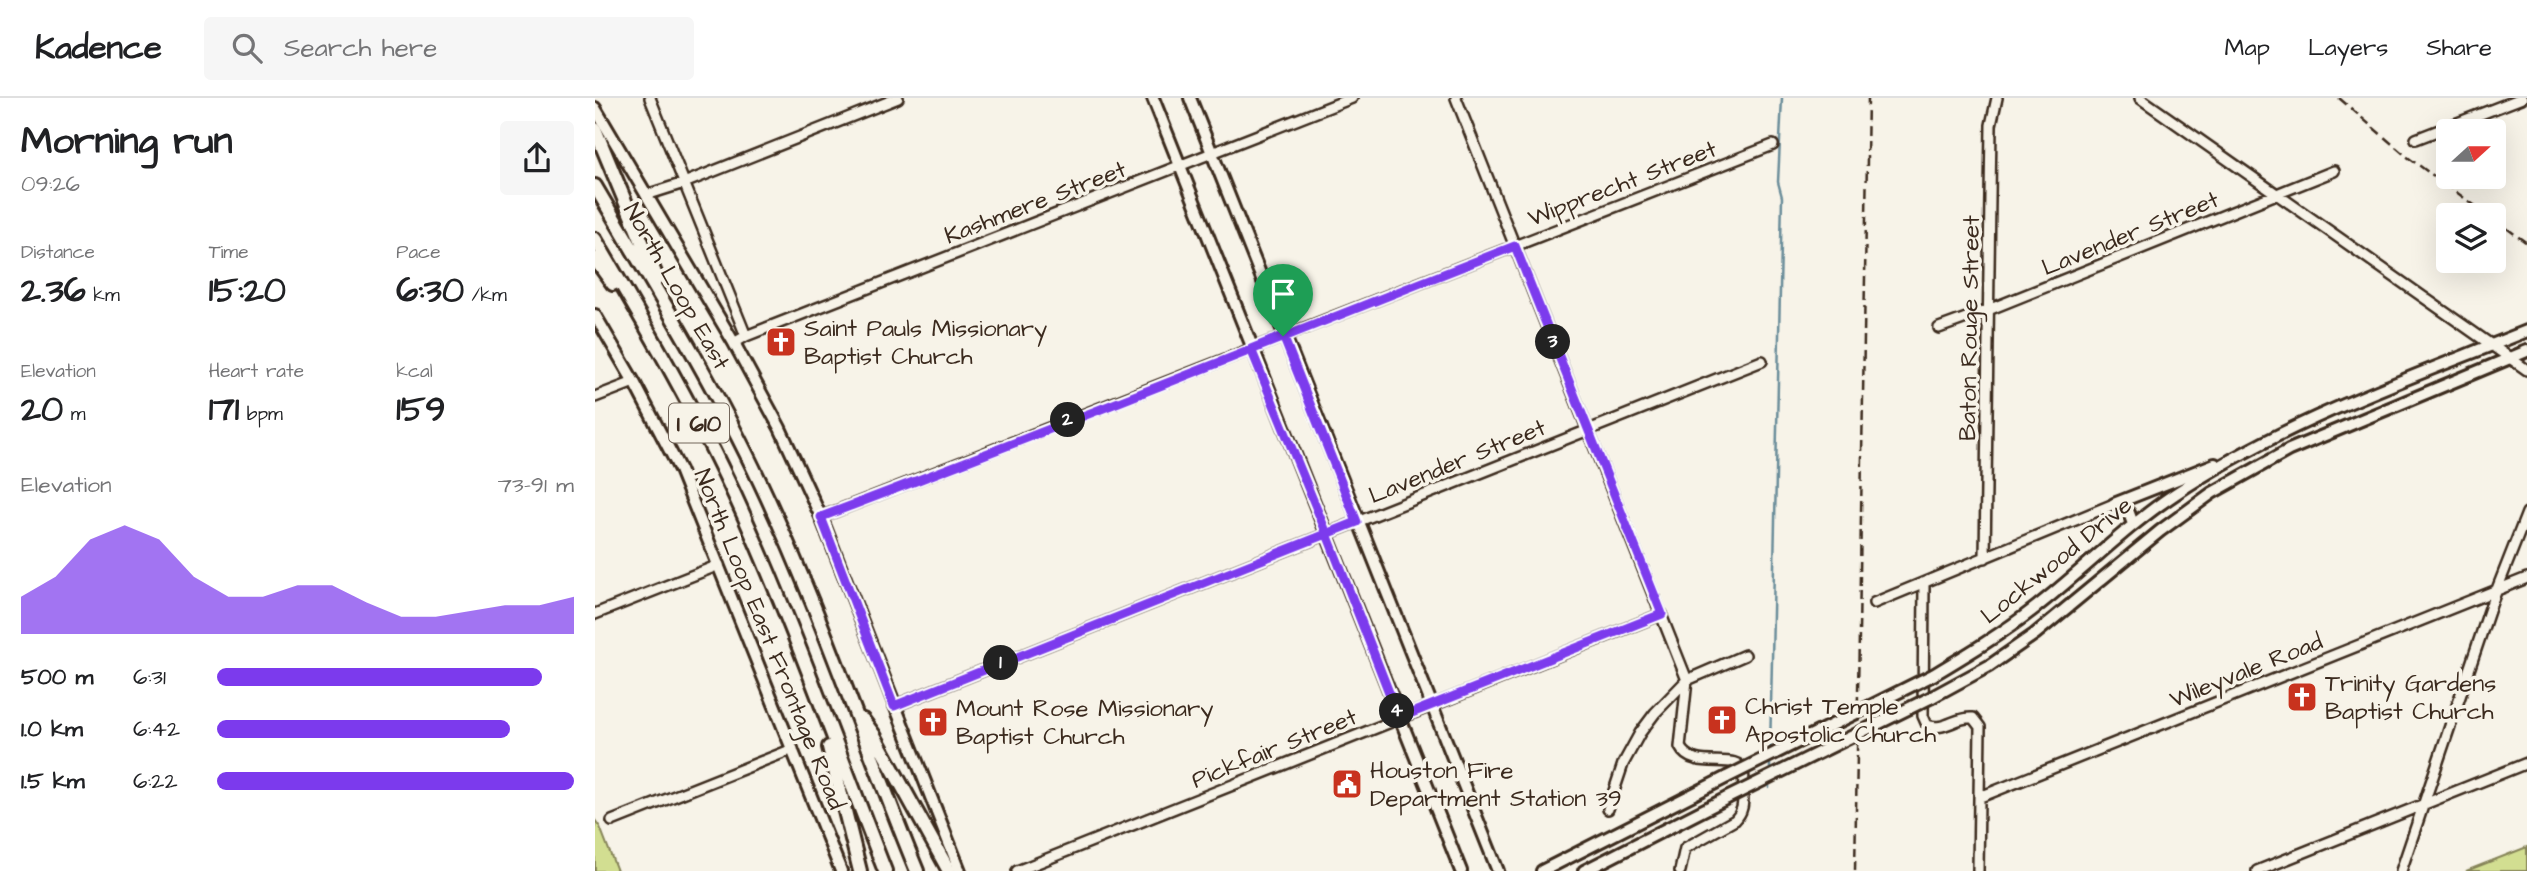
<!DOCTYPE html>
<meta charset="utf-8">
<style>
body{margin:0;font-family:"Architects Daughter",sans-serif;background:#f6f6f6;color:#202124;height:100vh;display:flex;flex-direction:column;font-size:26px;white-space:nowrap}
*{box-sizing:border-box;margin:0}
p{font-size:23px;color:#757577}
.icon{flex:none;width:38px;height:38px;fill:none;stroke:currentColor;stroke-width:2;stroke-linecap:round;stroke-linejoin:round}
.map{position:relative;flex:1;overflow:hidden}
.details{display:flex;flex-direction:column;background:#fff;width:595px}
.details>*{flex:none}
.needle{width:46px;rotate:69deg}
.buttons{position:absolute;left:1841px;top:21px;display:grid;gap:14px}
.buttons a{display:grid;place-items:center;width:70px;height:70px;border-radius:7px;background:#fff;box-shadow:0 7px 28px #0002;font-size:35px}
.pin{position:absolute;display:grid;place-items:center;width:60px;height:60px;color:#fff;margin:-72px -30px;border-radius:50% 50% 50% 0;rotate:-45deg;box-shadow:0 0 7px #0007}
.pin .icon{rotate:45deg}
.km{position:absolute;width:35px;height:35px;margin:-18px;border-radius:50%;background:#222;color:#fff;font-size:19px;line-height:35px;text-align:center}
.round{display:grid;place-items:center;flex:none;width:74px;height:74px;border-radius:7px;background:#f6f6f6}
.overview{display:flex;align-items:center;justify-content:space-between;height:119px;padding:0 21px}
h1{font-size:38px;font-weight:700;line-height:52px}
.stats{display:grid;grid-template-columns:repeat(3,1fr);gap:10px;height:119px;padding:7px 21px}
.stats div{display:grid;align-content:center}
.stats b{font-size:35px;font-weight:700}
.stats small{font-size:19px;font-weight:400}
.stats p{font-size:19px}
.chart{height:196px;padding:14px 21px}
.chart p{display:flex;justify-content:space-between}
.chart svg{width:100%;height:126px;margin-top:7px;fill:#7c3aed;opacity:.7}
ul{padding:0 21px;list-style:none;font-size:23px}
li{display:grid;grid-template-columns:112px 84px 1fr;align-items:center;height:52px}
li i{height:18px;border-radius:9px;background:#7c3aed}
header{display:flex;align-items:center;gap:42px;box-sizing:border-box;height:98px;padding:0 35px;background:#fff;border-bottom:2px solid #e0e0e0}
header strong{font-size:33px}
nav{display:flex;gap:38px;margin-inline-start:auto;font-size:24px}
.search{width:490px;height:63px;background:#f6f6f6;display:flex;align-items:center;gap:18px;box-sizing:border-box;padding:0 24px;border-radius:7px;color:#757577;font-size:26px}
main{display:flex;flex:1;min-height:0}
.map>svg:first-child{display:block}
</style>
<header>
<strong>Kadence</strong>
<div class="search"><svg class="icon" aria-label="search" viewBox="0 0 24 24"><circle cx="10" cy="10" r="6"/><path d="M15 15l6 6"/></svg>Search here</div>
<nav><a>Map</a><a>Layers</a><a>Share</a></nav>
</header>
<main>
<section class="details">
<div class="overview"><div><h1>Morning run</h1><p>09:26</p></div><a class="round"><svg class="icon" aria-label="share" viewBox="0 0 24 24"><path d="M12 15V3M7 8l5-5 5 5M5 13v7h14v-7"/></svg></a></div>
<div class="stats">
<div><p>Distance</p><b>2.36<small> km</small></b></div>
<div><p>Time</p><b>15:20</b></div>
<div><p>Pace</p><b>6:30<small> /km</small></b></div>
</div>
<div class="stats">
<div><p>Elevation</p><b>20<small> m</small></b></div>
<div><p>Heart rate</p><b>171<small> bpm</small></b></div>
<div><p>kcal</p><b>159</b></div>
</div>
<div class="chart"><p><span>Elevation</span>73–91 m</p>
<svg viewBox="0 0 160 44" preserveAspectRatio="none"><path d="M0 44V31L10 24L20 11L30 6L40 11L50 24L60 31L70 31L80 27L90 27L100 33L110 38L120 38L130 36L140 34L150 34L160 31V44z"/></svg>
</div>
<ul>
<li><b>500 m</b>6:31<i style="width:91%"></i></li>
<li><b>1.0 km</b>6:42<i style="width:82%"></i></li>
<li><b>1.5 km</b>6:22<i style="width:100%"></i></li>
</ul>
</section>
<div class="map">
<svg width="1932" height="773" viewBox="0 0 1932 773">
<rect width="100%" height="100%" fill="#f7f3e8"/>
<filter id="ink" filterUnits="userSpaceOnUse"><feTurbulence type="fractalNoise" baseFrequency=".0143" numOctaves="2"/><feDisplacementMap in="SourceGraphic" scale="14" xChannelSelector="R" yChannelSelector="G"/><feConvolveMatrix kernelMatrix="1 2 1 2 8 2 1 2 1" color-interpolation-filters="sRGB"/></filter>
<g filter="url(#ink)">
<path fill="#d2de91" stroke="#868458" stroke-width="2" d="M 0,722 L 5,729 L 22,773 L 0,773 Z
M 1932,749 L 1932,773 L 1871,773 Z"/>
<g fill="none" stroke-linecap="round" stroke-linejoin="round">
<path stroke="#6b8d9a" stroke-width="2.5" d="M 1175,654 L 1187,99 L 1183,84 L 1187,0
M 1175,675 L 1175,661
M 1174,690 L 1174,682"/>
<g stroke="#3b2a1e" stroke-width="14">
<path id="minor" d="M 55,0 L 151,238
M 861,0 L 1092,582 L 1085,649 C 1098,675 1143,653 1148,673 C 1150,680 1148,689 1148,696 C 1148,706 1148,714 1140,722 L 1090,750 L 1085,773
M 1545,0 L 1932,272
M 1821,41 L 1927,0
M 51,97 L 89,85 L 303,0
M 1344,230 L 1393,212 L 1739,73
M 139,245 L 151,238 L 757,0
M 0,299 L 39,284
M 226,419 L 1178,47
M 1390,460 L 1396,27 L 1402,0
M 1329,485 L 1328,618 L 1332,627 C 1349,634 1361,618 1378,620 L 1385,629 L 1383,773
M 1279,505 L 1519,406
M 0,516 L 124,467
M 299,608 L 1167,263
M 1385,699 L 1932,480
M 1013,711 L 1028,666 L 1045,635 L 1060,615 L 1092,582 L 1150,557
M 17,723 L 198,651
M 422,773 L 1067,516
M 1662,773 L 1932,665
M 1806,773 L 1897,504 L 1932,415"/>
</g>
<g stroke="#3b2a1e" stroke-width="16">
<path id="major" d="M 558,0 L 866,773
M 595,0 L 903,773
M 0,10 L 139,245 L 185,330 L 226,419 L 365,773
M 0,217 L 39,284 L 85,372 L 246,773
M 1519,406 L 1620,366
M 1519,406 L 1534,415 L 1538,426
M 1338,577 C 1373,556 1408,535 1440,510 C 1488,473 1530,429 1580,396 C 1688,324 1813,281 1932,233
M 1337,599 L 1394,568 L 1440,536 L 1565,433 L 1617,395 L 1694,352 L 1932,253
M 947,773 L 1132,679
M 989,773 L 1132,700"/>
</g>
<g stroke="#3b2a1e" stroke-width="18">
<path id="highway" d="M 0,31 L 62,180
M 0,88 C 57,185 117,282 165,384 C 225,511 269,644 322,773
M 0,141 C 49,225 99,309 140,398 C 196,520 241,648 290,773
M 0,161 L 18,186
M 268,622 L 279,637 L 354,773
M 234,649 L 265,773"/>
</g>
<use href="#minor" stroke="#f7f3e8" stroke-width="9"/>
<use href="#major" stroke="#f7f3e8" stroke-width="10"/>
<use href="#highway" stroke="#f7f3e8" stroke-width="12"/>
<path stroke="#3b2a1e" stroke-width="2.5" stroke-dasharray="10 5" stroke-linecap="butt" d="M 1744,0 L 1811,58 L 1893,117
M 1899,121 L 1932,145
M 1260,773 L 1273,0"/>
<g stroke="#3b2a1e" stroke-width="16" stroke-linecap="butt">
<path id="major-bridge" d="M 1132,679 L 1338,577
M 1132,700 L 1337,599"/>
</g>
<use href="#major-bridge" stroke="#f7f3e8" stroke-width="10"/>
</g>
</g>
<g fill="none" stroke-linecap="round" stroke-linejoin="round" filter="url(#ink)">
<g stroke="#fff" stroke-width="14">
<path id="route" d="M 688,238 L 762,424 L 724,439 C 582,495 441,552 299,608 L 226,419 C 458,332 689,238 920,148 L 1067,516 L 804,620 L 732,436 L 656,251 L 688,238"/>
</g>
<use href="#route" stroke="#7c3aed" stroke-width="9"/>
</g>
<defs>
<g id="church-square" transform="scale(1.575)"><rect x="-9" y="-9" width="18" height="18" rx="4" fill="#c8321e" stroke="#f7f3e8"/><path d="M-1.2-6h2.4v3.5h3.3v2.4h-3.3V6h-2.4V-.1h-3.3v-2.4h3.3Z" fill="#fff"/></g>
<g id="civic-square" transform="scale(1.575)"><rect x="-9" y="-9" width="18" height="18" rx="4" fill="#c8321e" stroke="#f7f3e8"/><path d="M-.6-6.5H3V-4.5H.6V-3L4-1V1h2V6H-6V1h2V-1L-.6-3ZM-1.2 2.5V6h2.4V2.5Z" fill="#fff"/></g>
</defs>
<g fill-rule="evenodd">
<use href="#church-square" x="186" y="244"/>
<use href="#church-square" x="1707" y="599"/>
<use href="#church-square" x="1127" y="622"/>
<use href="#church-square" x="338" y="624"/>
<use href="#civic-square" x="752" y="686"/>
</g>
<g text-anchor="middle" stroke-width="7" stroke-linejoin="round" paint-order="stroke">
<rect fill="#f7f3e8" stroke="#73665b" stroke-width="2" x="74" y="305.5" width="60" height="39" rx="5"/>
<g font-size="23" font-weight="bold" fill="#3b2a1e">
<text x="104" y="333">I 610</text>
</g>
<g font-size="24" fill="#3b2a1e" stroke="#f7f3e8">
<text transform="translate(1027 85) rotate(-21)" y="8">Wipprecht Street</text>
<text transform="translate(440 104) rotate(-21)" y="8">Kashmere Street</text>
<text transform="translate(1535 135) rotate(-22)" y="8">Lavender Street</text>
<text transform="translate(82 188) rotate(60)" y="8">North Loop East</text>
<text transform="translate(1374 230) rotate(-89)" y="8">Baton Rouge Street</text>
<text transform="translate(862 363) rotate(-22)" y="8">Lavender Street</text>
<text transform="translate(1461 462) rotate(-39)" y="8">Lockwood Drive</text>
<text transform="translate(175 541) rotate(68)" y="8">North Loop East Frontage Road</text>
<text transform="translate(1651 572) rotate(-22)" y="8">Wileyvale Road</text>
<text transform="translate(679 650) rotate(-22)" y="8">Pickfair Street</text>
</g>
<g font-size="24" fill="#3b2a1e" stroke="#f7f3e8" text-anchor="start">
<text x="209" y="238">Saint Pauls Missionary<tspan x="209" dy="28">Baptist Church</tspan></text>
<text x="1730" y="593">Trinity Gardens<tspan x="1730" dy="28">Baptist Church</tspan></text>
<text x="1150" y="616">Christ Temple<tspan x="1150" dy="28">Apostolic Church</tspan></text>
<text x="361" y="618">Mount Rose Missionary<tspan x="361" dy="28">Baptist Church</tspan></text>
<text x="775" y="680">Houston Fire<tspan x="775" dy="28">Department Station 39</tspan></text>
</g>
</g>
</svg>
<div class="buttons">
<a><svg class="needle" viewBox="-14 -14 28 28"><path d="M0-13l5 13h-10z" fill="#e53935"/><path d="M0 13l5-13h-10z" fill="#757577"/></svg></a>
<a><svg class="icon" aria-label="layers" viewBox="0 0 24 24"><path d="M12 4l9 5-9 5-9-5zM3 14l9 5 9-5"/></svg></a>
</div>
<div class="pin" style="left:688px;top:238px;background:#1e9e55"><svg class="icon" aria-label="arrive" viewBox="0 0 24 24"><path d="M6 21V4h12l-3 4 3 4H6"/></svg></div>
<b class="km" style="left:406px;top:565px">1</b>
<b class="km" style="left:473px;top:322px">2</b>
<b class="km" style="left:958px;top:244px">3</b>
<b class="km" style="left:802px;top:613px">4</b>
</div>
</main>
